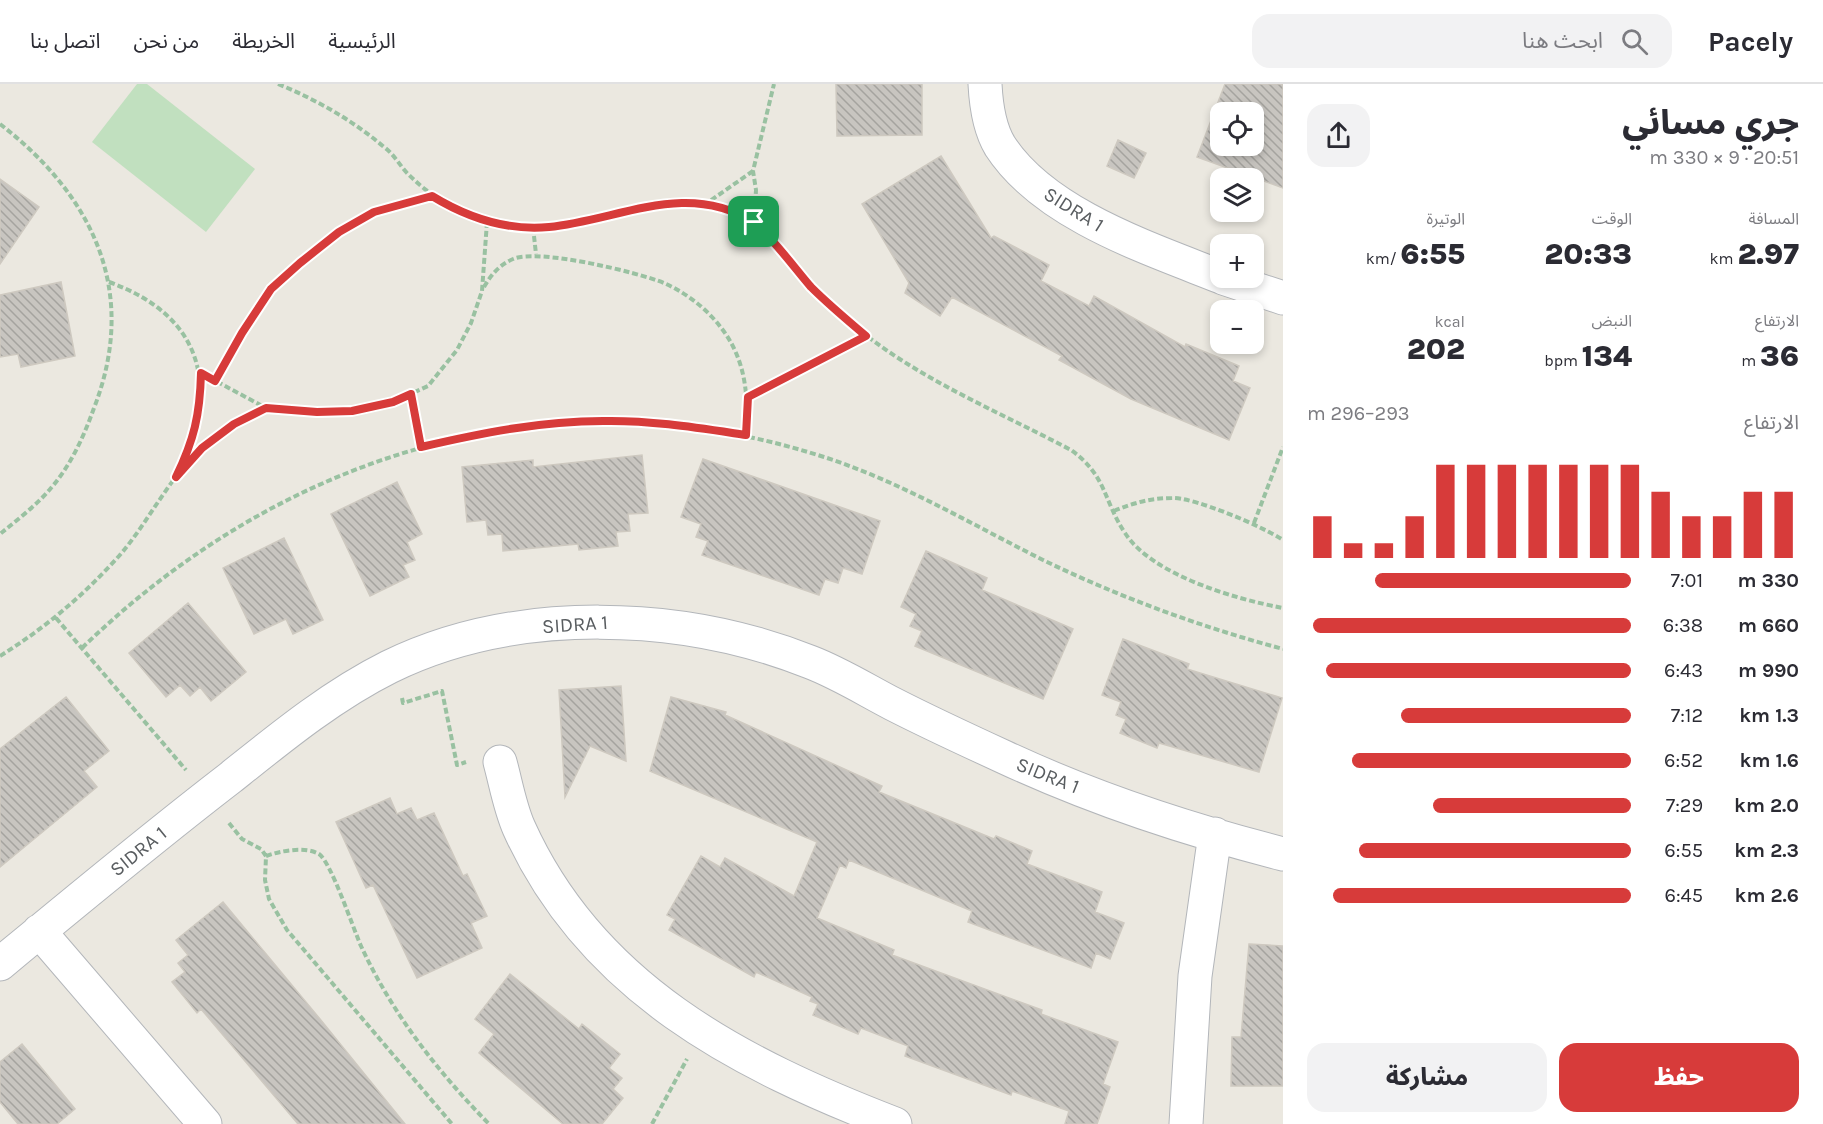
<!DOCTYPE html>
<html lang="ar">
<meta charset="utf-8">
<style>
body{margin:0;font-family:Karla,"Noto Sans Arabic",sans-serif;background:#f2f2f3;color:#2b2b33;direction:rtl;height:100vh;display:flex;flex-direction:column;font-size:22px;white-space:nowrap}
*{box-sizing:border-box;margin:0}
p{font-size:20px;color:#7c7c81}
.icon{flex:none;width:33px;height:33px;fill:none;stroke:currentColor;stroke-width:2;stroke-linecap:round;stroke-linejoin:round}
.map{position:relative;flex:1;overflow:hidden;direction:ltr}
.side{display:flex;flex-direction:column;background:#fff;width:540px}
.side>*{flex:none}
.tools{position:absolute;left:1210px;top:18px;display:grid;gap:12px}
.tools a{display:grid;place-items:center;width:54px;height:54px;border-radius:12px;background:#fff;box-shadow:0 3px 9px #0003;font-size:30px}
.pin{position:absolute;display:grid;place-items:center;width:51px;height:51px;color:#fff;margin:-26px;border-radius:12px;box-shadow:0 3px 9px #0006}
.round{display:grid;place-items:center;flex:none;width:63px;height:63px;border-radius:18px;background:#f2f2f3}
.head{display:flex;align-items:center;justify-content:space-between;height:102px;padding:0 24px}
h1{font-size:33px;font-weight:800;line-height:45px}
.figures{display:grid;grid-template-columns:repeat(3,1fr);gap:9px;height:102px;padding:6px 24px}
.figures div{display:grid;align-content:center}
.figures b{font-size:30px;font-weight:800}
.figures small{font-size:16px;font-weight:400}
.figures p{font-size:16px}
.chart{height:168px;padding:12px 24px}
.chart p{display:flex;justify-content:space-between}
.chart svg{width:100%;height:108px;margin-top:6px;stroke:#d73b3a;stroke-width:6}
.cta{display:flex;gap:12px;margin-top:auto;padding:12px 24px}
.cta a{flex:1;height:69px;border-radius:18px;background:#d73b3a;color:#fff;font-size:24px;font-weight:800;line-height:69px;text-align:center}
.cta a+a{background:#f2f2f3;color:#2b2b33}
ul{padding:0 24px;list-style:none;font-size:20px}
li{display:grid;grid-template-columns:96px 72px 1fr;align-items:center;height:45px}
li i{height:15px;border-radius:8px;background:#d73b3a}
header{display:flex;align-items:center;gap:36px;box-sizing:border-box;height:84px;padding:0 30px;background:#fff;border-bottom:2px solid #e1e1e2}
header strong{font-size:28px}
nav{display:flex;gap:33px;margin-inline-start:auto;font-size:21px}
.search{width:420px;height:54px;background:#f2f2f3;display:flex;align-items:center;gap:15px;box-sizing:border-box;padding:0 21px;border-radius:18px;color:#7c7c81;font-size:22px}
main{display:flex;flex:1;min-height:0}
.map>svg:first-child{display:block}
</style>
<header>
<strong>Pacely</strong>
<div class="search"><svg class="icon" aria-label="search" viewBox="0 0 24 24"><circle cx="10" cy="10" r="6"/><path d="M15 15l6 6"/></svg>ابحث هنا</div>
<nav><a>الرئيسية</a><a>الخريطة</a><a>من نحن</a><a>اتصل بنا</a></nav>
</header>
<main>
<section class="side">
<div class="head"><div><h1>جري مسائي</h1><p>20:51 · 9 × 330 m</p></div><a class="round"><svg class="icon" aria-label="share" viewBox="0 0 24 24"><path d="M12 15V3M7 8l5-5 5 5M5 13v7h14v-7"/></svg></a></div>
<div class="figures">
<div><p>المسافة</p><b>2.97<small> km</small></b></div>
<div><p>الوقت</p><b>20:33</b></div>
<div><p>الوتيرة</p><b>6:55<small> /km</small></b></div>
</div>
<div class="figures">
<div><p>الارتفاع</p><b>36<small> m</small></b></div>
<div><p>النبض</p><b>134<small> bpm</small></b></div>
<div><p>kcal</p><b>202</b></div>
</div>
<div class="chart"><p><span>الارتفاع</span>293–296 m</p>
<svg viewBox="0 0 160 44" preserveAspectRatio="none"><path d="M5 44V27M15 44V38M25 44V38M35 44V27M45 44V6M55 44V6M65 44V6M75 44V6M85 44V6M95 44V6M105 44V6M115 44V17M125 44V27M135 44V27M145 44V17M155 44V17"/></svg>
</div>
<ul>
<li><b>330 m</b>7:01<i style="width:79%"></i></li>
<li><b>660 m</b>6:38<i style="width:98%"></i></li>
<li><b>990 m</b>6:43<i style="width:94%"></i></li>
<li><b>1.3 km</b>7:12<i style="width:71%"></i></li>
<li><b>1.6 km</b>6:52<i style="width:86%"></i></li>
<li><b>2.0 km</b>7:29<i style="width:61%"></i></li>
<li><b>2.3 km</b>6:55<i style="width:84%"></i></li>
<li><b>2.6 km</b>6:45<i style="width:92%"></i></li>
</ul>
<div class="cta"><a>حفظ</a><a>مشاركة</a></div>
</section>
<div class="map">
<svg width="1283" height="1040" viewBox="0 0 1283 1040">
<defs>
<pattern id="building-back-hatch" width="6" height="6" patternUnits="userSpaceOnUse" patternTransform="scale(1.5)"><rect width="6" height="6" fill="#c8c5c0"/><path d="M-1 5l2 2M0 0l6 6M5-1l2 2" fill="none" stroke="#a5a39f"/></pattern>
</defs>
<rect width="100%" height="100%" fill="#ebe8e0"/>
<path fill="#c1e0bf" d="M 137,0 L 147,0 L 255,85 L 206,148 L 92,58 Z"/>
<path fill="url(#building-back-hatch)" stroke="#cec9c0" stroke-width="1.5" fill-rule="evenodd" d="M 836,0 L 922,0 L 922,51 L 837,52 Z
M 1225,0 L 1283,0 L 1283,104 L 1197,73 ZM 1221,28 L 1254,28 L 1254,62 L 1221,62 Z
M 1118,56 L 1146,69 L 1134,94 L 1107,82 Z
M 941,72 L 991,154 L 994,152 L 1049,181 L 1041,197 L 1089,222 L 1094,212 L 1185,263 L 1186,260 L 1239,282 L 1233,297 L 1250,304 L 1229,356 L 1131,315 L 1059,276 L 1062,272 L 952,213 L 940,232 L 905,209 L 909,199 L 862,120 Z
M 0,95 L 39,123 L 0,180 Z
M 61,198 L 75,272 L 21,283 L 18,270 L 0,273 L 0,211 Z
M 642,371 L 648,429 L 628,430 L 630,447 L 616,448 L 618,462 L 579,466 L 578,460 L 503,467 L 502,450 L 488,451 L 486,436 L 467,438 L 462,383 L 533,376 L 533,383 Z
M 703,375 L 880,437 L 862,490 L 843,484 L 838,499 L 825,495 L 819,511 L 702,471 L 708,457 L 696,453 L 701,440 L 681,433 Z
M 397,398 L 422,450 L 407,458 L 415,476 L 403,481 L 409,493 L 370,512 L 331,430 Z
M 284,454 L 323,536 L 293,550 L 286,535 L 254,550 L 223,484 Z
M 926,467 L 987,494 L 982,506 L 1073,545 L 1043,615 L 915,562 L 922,547 L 910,542 L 916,530 L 901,523 Z
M 188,519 L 246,588 L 211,617 L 200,603 L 190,612 L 180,601 L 166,613 L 129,569 Z
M 1123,555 L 1189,580 L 1187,585 L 1282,614 L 1259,688 L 1159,659 L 1157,664 L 1120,649 L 1126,635 L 1116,631 L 1121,618 L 1102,611 Z
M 621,602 L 626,677 L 590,662 L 565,713 L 559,606 Z
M 66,613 L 109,667 L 84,687 L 97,703 L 0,783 L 0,665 Z
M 671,613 L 726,628 L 725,631 L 882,702 L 879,708 L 994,755 L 996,752 L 1032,767 L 1027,780 L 1102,808 L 1095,828 L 1124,839 L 1110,875 L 1096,869 L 1091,884 L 968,838 L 972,827 L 849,776 L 846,784 L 840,781 L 817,834 L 894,866 L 892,871 L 1042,926 L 1041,930 L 1118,958 L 1103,1000 L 1110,1003 L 1097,1040 L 1065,1040 L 1069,1027 L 1012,1007 L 1011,1011 L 905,972 L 908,962 L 861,944 L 858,950 L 813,931 L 818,920 L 810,917 L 812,913 L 756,888 L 754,893 L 669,846 L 675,835 L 667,831 L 701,772 L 720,783 L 725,774 L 794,812 L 817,758 L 650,687 Z
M 390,714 L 397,730 L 411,724 L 417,736 L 434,729 L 463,792 L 467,790 L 487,832 L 471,839 L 482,864 L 417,894 L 373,801 L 366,804 L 336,738 Z
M 223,818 L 320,935 L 405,1040 L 298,1040 L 201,925 L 197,929 L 172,898 L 185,888 L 178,879 L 188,871 L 176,856 Z
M 1249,860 L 1283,862 L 1283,1002 L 1231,1002 L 1232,953 L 1241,953 Z
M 510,890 L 579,945 L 582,940 L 620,970 L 609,984 L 622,994 L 613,1005 L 623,1014 L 602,1040 L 563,1040 L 479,969 L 494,950 L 475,935 Z
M 22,960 L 75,1025 L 57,1040 L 18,1040 L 0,1018 L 0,978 Z"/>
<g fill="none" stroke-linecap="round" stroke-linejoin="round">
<g stroke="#b3b6ba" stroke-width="35">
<path id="street" d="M 985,0 C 986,20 989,44 1000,62 C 1044,130 1148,164 1221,193
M 1223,194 L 1283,214
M 500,678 C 506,700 510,724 519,744 C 591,904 739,980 895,1040
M 39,847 L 205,1040
M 0,880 C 76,817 152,754 230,694 C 280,654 331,612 389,583 C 516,521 682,527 810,578 C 839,589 866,606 893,620 C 930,639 967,656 1004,673 C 1092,714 1189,746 1283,770
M 1186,1040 L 1195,892 L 1215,750"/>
</g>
<path stroke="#99c1a1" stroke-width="4" stroke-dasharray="6 3" stroke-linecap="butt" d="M 278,0 C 317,16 352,36 384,63 C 394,70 400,82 408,90 C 438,120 475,139 517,143 C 566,147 609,124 656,119 C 673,117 690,119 707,119
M 0,40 C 94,113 139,208 94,324 C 84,352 71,381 51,404 C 37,421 17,436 0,450
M 753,87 L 707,119 L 754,138 L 756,106 L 753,87 L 774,0
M 754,138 C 790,178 824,220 867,252 C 928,299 1003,330 1071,366 C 1107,392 1103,416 1125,449 C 1152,491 1235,515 1283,524
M 533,143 L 536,170
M 109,198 C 203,232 221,303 178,389
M 484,203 C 491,191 499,181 513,175 C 537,164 637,188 664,199 C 682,207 699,219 712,233 C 745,268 749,306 746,352
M 201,289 L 266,324 L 317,328 L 352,326 L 393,318 L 428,302 L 457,266 L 471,239 L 482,207 L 487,138
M 215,297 L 242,249 L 271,205 L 300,179 L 339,148 L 374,128 L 432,112
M 411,310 L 421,363
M 748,313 L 866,252
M 1114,427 C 1133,419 1151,414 1172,414 C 1194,413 1264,443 1283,456
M 1254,439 L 1283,363
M 56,534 L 186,686
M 82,564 C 283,369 552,285 824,373 C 901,398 971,440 1043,476 C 1119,513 1201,543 1283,565
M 0,572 C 45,544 83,512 119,472 C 140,448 156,419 175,394 C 200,362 231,342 266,324
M 402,614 L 403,619 L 442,607 L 457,681 L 466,678
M 229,739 L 242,755 L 261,765 L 266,772 L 265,796 L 269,815 L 287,846 L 452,1040
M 266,772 C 280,767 305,762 319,770 C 331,778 353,844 361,862 C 392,929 437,987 489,1040
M 652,1040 L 687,975"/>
<use href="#street" stroke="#fff" stroke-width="33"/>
</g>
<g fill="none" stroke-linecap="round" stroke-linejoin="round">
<g stroke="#fff" stroke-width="12">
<path id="route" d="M 432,112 C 468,134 506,147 549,143 C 619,136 686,96 753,138 C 768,148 797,187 811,203 C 828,220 847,236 866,252 L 748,313 L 746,351 C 699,344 651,336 603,337 C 541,337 481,349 421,363 L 411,310 L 393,318 L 352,327 L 317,328 L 266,324 L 234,340 L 202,364 L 176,393 C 194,356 200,331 201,289 L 215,297 L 242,249 L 271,205 L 300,179 L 339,148 L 374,128 Z"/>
</g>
<use href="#route" stroke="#d73b3a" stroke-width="8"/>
</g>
<g text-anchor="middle" stroke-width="5" stroke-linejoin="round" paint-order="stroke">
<g font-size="20" fill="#595d60" stroke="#fff">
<text transform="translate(1074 125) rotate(32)" y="7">SIDRA 1</text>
<text transform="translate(575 540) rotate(-4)" y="7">SIDRA 1</text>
<text transform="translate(1048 691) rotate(22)" y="7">SIDRA 1</text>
<text transform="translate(138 767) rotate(-39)" y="7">SIDRA 1</text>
</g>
</g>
</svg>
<div class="tools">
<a><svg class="icon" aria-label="locate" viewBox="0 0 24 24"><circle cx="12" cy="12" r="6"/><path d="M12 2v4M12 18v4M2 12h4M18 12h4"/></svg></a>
<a><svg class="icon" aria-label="layers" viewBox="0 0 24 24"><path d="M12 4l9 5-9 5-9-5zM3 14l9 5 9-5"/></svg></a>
<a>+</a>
<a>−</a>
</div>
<div class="pin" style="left:754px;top:138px;background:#1e9e55"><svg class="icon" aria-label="arrive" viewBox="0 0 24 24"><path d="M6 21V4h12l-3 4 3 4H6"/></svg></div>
</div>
</main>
